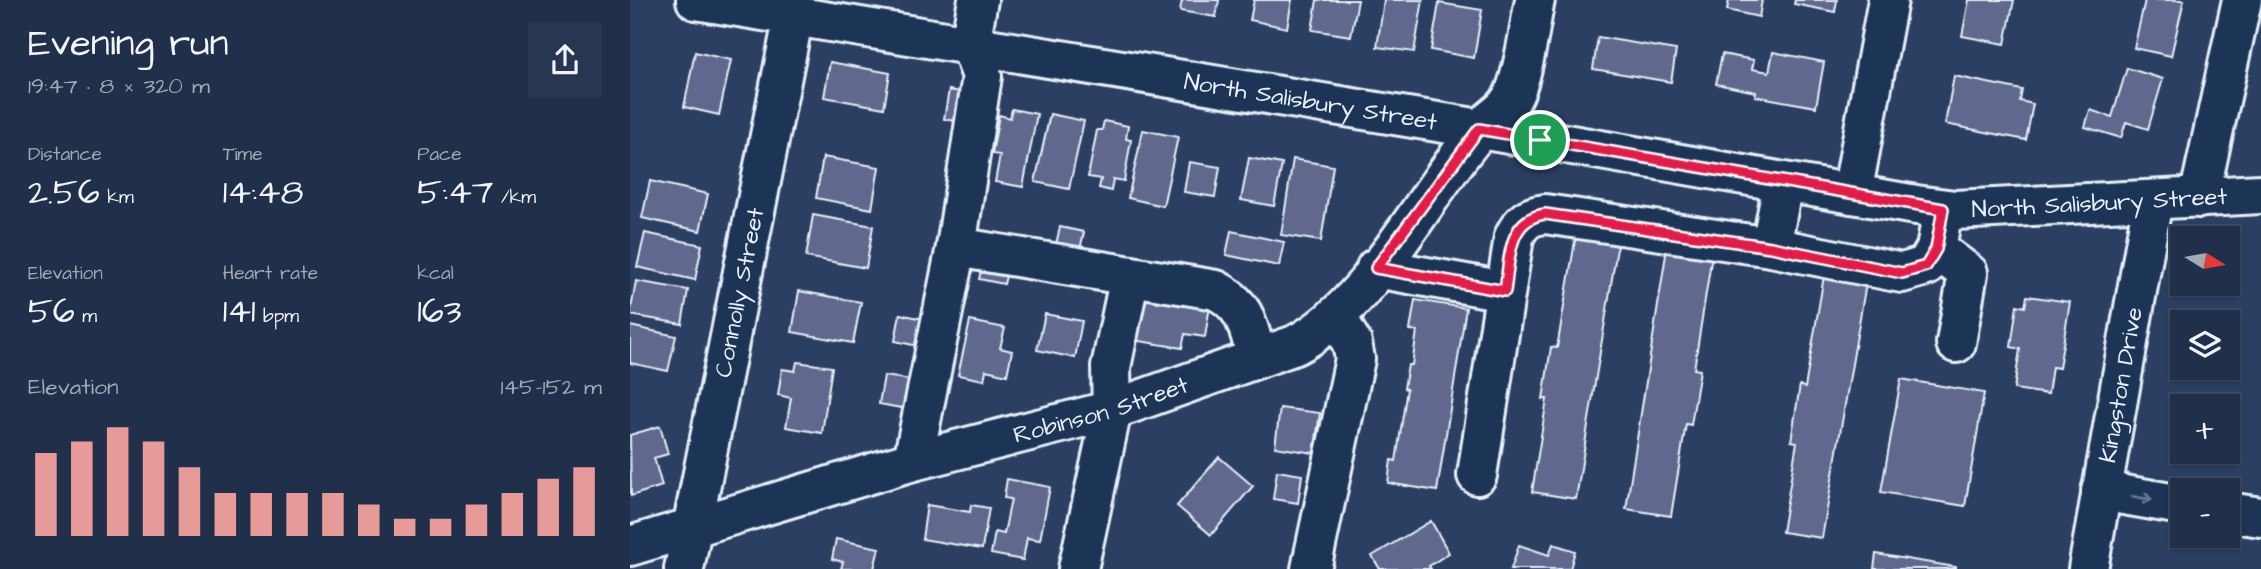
<!DOCTYPE html>
<meta charset="utf-8">
<style>
body{margin:0;font-family:"Architects Daughter",sans-serif;background:#283751;color:#f1f3f6;height:100vh;display:flex;flex-direction:column;font-size:26px;white-space:nowrap}
*{box-sizing:border-box;margin:0}
p{font-size:23px;color:#a2a9b5}
.icon{flex:none;width:38px;height:38px;fill:none;stroke:currentColor;stroke-width:2;stroke-linecap:round;stroke-linejoin:round}
.map{position:relative;flex:1;overflow:hidden}
.panel{display:flex;flex-direction:column;background:#202f4a;width:630px}
.panel>*{flex:none}
.needle{width:46px;rotate:101deg}
.tools{position:absolute;left:1540px;top:226px;display:grid;gap:14px}
.tools a{display:grid;place-items:center;width:70px;height:70px;border-radius:0px;background:#202f4a;box-shadow:0 2px 5px #0004,0 0 0 2px #3d4a62;font-size:35px}
.pin{position:absolute;display:grid;place-items:center;width:60px;height:60px;color:#fff;margin:-30px;border:4px solid #fff;border-radius:50%;box-shadow:0 2px 7px #0007}
.round{display:grid;place-items:center;flex:none;width:74px;height:74px;border-radius:0px;background:#283751}
.headline{display:flex;align-items:center;justify-content:space-between;height:119px;padding:0 28px}
h1{font-size:38px;font-weight:600;line-height:52px}
.metrics{display:grid;grid-template-columns:repeat(3,1fr);gap:10px;height:119px;padding:7px 28px}
.metrics div{display:grid;align-content:center}
.metrics b{font-size:35px;font-weight:600}
.metrics small{font-size:19px;font-weight:400}
.metrics p{font-size:19px}
.chart{height:196px;padding:14px 28px}
.chart p{display:flex;justify-content:space-between}
.chart svg{width:100%;height:126px;margin-top:7px;stroke:#e69b98;stroke-width:6}
main{display:flex;flex:1;min-height:0}
.map>svg:first-child{display:block}
</style>
<main>
<section class="panel">
<div class="headline"><div><h1>Evening run</h1><p>19:47 · 8 × 320 m</p></div><a class="round"><svg class="icon" aria-label="share" viewBox="0 0 24 24"><path d="M12 15V3M7 8l5-5 5 5M5 13v7h14v-7"/></svg></a></div>
<div class="metrics">
<div><p>Distance</p><b>2.56<small> km</small></b></div>
<div><p>Time</p><b>14:48</b></div>
<div><p>Pace</p><b>5:47<small> /km</small></b></div>
</div>
<div class="metrics">
<div><p>Elevation</p><b>56<small> m</small></b></div>
<div><p>Heart rate</p><b>141<small> bpm</small></b></div>
<div><p>kcal</p><b>163</b></div>
</div>
<div class="chart"><p><span>Elevation</span>145–152 m</p>
<svg viewBox="0 0 160 44" preserveAspectRatio="none"><path d="M5 44V15M15 44V11M25 44V6M35 44V11M45 44V20M55 44V29M65 44V29M75 44V29M85 44V29M95 44V33M105 44V38M115 44V38M125 44V33M135 44V29M145 44V24M155 44V20"/></svg>
</div>
</section>
<div class="map">
<svg width="1631" height="569" viewBox="0 0 1631 569">
<rect width="100%" height="100%" fill="#2b3f62"/>
<filter id="ink" filterUnits="userSpaceOnUse"><feTurbulence type="fractalNoise" baseFrequency=".0143" numOctaves="2"/><feDisplacementMap in="SourceGraphic" scale="14" xChannelSelector="R" yChannelSelector="G"/><feConvolveMatrix kernelMatrix="1 2 1 2 8 2 1 2 1" color-interpolation-filters="sRGB"/></filter>
<g filter="url(#ink)">
<path fill="#61688e" stroke="#e8f1f8" stroke-width="2" d="M 552,0 L 589,0 L 586,17 L 550,11 Z
M 624,0 L 662,0 L 657,28 L 620,20 Z
M 687,0 L 728,0 L 721,36 L 682,30 Z
M 754,0 L 793,0 L 784,52 L 747,47 Z
M 1099,0 L 1132,0 L 1129,17 L 1097,10 Z
M 1165,0 L 1207,0 L 1205,12 L 1164,4 Z
M 1339,0 L 1384,0 L 1375,44 L 1332,36 Z
M 1515,0 L 1554,0 L 1541,56 L 1504,48 Z
M 809,3 L 852,10 L 844,58 L 801,50 Z
M 968,37 L 1046,50 L 1041,82 L 963,69 Z
M 65,52 L 101,60 L 89,115 L 54,107 Z
M 1143,52 L 1194,62 L 1186,107 L 1125,96 L 1126,92 L 1086,84 L 1092,54 L 1124,60 L 1122,69 L 1139,72 Z
M 200,62 L 260,73 L 254,108 L 194,97 Z
M 1497,68 L 1533,79 L 1518,129 L 1496,122 L 1491,138 L 1455,127 L 1460,110 L 1482,117 Z
M 1324,76 L 1392,90 L 1390,101 L 1403,104 L 1396,140 L 1315,124 Z
M 319,90 L 347,95 L 342,124 L 314,119 Z
M 382,109 L 407,114 L 393,187 L 365,182 L 370,155 L 362,154 L 369,115 L 380,118 Z
M 420,114 L 454,121 L 439,189 L 405,182 Z
M 474,121 L 498,126 L 496,139 L 501,140 L 494,181 L 483,179 L 481,191 L 469,188 L 471,179 L 458,177 L 467,130 L 472,130 Z
M 513,130 L 548,137 L 533,206 L 498,198 Z
M 193,157 L 249,167 L 242,209 L 186,198 Z
M 619,158 L 652,164 L 644,206 L 611,200 Z
M 663,159 L 703,166 L 691,241 L 651,235 Z
M 559,162 L 590,167 L 585,197 L 554,192 Z
M 20,181 L 78,194 L 70,231 L 12,218 Z
M 183,215 L 243,226 L 236,268 L 176,257 Z
M 430,227 L 454,232 L 448,258 L 424,253 Z
M 601,231 L 654,242 L 649,266 L 596,255 Z
M 15,233 L 72,245 L 65,280 L 7,267 Z
M 946,235 L 988,242 L 946,499 L 902,492 L 917,399 L 913,399 L 921,347 L 927,348 Z
M 1037,248 L 1082,255 L 1064,369 L 1070,370 L 1061,425 L 1056,424 L 1041,516 L 996,509 Z
M 353,262 L 378,268 L 374,284 L 349,279 Z
M 1194,276 L 1236,283 L 1192,538 L 1152,532 L 1167,442 L 1161,441 L 1170,385 L 1175,388 Z
M 6,281 L 58,290 L 52,324 L 0,315 Z
M 506,286 L 581,299 L 575,337 L 555,334 L 552,348 L 497,339 Z
M 169,291 L 231,302 L 223,343 L 162,332 Z
M 1397,296 L 1440,302 L 1429,368 L 1422,367 L 1418,394 L 1384,389 L 1390,349 L 1381,347 L 1387,305 L 1395,307 Z
M 785,300 L 836,308 L 807,491 L 758,483 L 761,460 L 766,461 L 777,389 L 774,388 L 778,365 L 782,365 L 787,331 L 780,330 Z
M 270,314 L 303,321 L 297,348 L 265,341 Z
M 415,314 L 452,321 L 445,358 L 407,350 Z
M 340,321 L 375,328 L 370,348 L 382,351 L 377,375 L 356,370 L 354,380 L 328,375 Z
M 0,326 L 46,336 L 38,371 L 0,363 Z
M 167,362 L 202,367 L 192,433 L 156,427 L 161,398 L 148,395 L 152,369 L 165,371 Z
M 254,376 L 282,380 L 277,409 L 249,404 Z
M 1271,379 L 1354,393 L 1335,506 L 1251,492 Z
M 650,408 L 690,413 L 684,453 L 645,447 Z
M 30,426 L 38,454 L 24,458 L 32,486 L 1,496 L 0,435 Z
M 589,457 L 623,486 L 581,535 L 547,506 Z
M 647,471 L 672,475 L 668,503 L 643,499 Z
M 377,479 L 420,487 L 410,540 L 397,538 L 393,560 L 361,554 L 365,532 L 374,534 L 381,499 L 374,498 Z
M 297,505 L 340,512 L 341,505 L 359,508 L 352,549 L 292,539 Z
M 801,521 L 819,553 L 799,566 L 801,569 L 750,569 L 742,556 Z
M 206,539 L 249,548 L 244,569 L 211,569 L 213,562 L 202,559 Z
M 923,544 L 945,551 L 940,569 L 881,569 L 889,545 L 919,555 Z
M 1246,554 L 1326,567 L 1326,569 L 1244,569 Z"/>
<g fill="none" stroke-linecap="round" stroke-linejoin="round">
<g stroke="#e8f1f8" stroke-width="44">
<g id="minor">
<path id="s1" d="M 66,0 L 850,129 L 1286,205 L 1325,210 L 1631,194"/>
<path d="M 1222,194 L 1258,0"/>
<path d="M 1569,198 L 1612,0"/>
<path d="M 326,247 L 586,290 C 617,306 618,327 627,358"/>
<path d="M 1141,247 L 1153,183"/>
<path d="M 1306,249 L 1338,273 L 1326,343"/>
<path d="M 746,268 L 875,291"/>
<path d="M 283,461 L 326,247 L 352,76 L 340,44 L 348,0"/>
<path d="M 847,475 L 884,237 C 891,222 898,216 915,214 L 1141,247 L 1272,273 L 1296,266 L 1306,249 L 1313,209"/>
<path d="M 1471,491 L 1552,505"/>
<path d="M 1598,512 L 1631,517"/>
<path id="s2" d="M 0,546 L 283,461 L 482,410 L 665,345 C 741,306 793,196 848,132 C 862,115 877,113 886,89 C 896,61 899,29 905,0"/>
<path id="s3" d="M 54,569 L 164,15"/>
<path d="M 448,569 L 482,410 L 481,367 L 500,276"/>
<path d="M 681,569 L 725,359 L 722,343 L 706,316"/>
<path id="s4" d="M 1458,569 L 1523,200"/>
</g>
</g>
<use href="#minor" stroke="#1d3557" stroke-width="38"/>
</g>
<defs><path id="oneway-shaft" d="M-6 0H5M1.5-3L5.5 0L1.5 3" fill="none" stroke-width="1.6" stroke-linecap="round" stroke-linejoin="round" transform="scale(1.75)"/></defs>
<use stroke="#64778f" href="#oneway-shaft" transform="translate(1512 498) rotate(9)"/>
</g>
<g fill="none" stroke-linecap="round" stroke-linejoin="round" filter="url(#ink)">
<g stroke="#fff" stroke-width="14">
<path id="route" d="M 849,129 L 1313,209 L 1306,249 L 1296,266 L 1272,273 L 1141,247 L 915,214 C 877,219 880,260 875,291 L 746,268 Z"/>
</g>
<use href="#route" stroke="#e11d48" stroke-width="9"/>
</g>
<g text-anchor="middle" stroke-width="5" stroke-linejoin="round" paint-order="stroke">
<g font-size="24" fill="#e8f1f8" stroke="#1d3557">
<text dy="8" stroke="none"><textPath href="#s1" startOffset="623">North Salisbury Street</textPath></text>
<text dy="8" stroke="none"><textPath href="#s1" startOffset="1421">North Salisbury Street</textPath></text>
<text dy="8" stroke="none"><textPath href="#s3" startOffset="282">Connolly Street</textPath></text>
<text dy="8" stroke="none"><textPath href="#s4" startOffset="187">Kingston Drive</textPath></text>
<text dy="8" stroke="none"><textPath href="#s2" startOffset="490">Robinson Street</textPath></text>
</g>
</g>
</svg>
<div class="tools">
<a><svg class="needle" viewBox="-14 -14 28 28"><path d="M0-13l5 13h-10z" fill="#e53935"/><path d="M0 13l5-13h-10z" fill="#a2a9b5"/></svg></a>
<a><svg class="icon" aria-label="layers" viewBox="0 0 24 24"><path d="M12 4l9 5-9 5-9-5zM3 14l9 5 9-5"/></svg></a>
<a>+</a>
<a>−</a>
</div>
<div class="pin" style="left:910px;top:140px;background:#1e9e55"><svg class="icon" aria-label="arrive" viewBox="0 0 24 24"><path d="M6 21V4h12l-3 4 3 4H6"/></svg></div>
</div>
</main>
